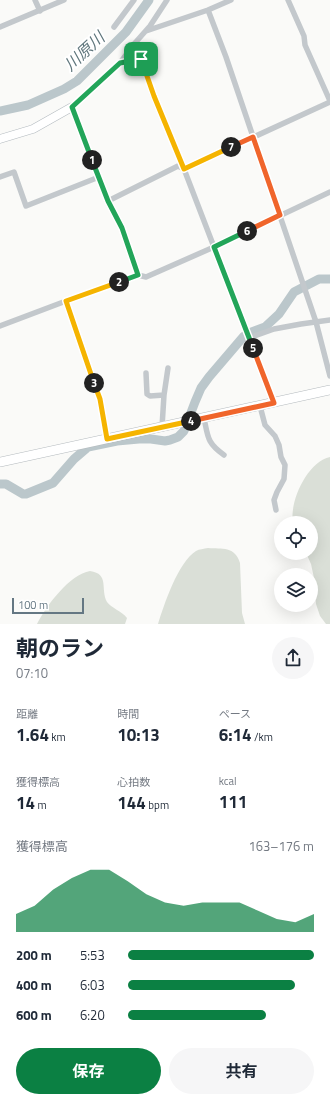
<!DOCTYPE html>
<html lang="ja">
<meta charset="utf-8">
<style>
body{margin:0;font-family:"Titillium Web","Noto Sans JP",sans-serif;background:#f6f6f7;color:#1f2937;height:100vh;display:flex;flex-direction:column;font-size:15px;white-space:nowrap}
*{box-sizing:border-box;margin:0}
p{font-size:13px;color:#747a83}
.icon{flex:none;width:22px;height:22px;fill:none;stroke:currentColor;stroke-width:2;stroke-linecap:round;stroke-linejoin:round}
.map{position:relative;height:624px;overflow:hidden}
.sheet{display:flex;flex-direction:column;background:#fff;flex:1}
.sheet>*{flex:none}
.fabs{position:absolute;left:274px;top:516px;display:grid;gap:8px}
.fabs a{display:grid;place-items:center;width:44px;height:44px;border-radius:50%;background:#fff;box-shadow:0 4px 16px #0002;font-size:20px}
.scale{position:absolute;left:12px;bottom:10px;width:72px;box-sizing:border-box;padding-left:4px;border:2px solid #647783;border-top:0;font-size:11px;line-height:14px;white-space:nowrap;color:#647783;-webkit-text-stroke:3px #fff;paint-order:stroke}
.pin{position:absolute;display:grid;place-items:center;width:34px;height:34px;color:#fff;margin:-17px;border-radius:8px;box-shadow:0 2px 6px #0006}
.km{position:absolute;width:20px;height:20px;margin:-10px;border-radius:50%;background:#222;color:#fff;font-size:11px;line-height:20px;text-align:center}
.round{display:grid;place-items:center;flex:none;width:42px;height:42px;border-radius:21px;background:#f6f6f7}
.summary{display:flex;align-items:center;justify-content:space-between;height:68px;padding:0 16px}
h1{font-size:22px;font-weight:700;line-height:30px}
.stats{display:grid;grid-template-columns:repeat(3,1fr);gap:6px;height:68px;padding:4px 16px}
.stats div{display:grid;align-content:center}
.stats b{font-size:17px;font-weight:700}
.stats small{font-size:11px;font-weight:400}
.stats p{font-size:11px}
.chart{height:112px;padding:8px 16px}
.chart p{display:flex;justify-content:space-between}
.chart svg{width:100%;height:72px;margin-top:4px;fill:#0b8043;opacity:.7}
.primary-button{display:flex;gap:8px;margin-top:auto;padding:8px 16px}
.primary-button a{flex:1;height:46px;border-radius:24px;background:#0b8043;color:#fff;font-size:16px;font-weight:700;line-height:46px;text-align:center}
.primary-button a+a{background:#f6f6f7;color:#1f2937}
ul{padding:0 16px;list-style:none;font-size:13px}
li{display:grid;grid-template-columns:64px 48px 1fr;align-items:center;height:30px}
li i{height:10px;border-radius:5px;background:#0b8043}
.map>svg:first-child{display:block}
</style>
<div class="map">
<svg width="330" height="624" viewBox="0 0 330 624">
<rect width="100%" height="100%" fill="#fafaf8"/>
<path fill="#dadfd7" d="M 330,457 L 330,624 L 326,624 L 320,616 L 316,604 L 314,578 L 311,564 L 306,553 L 311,553 L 311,523 L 293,523 C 289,502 307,462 330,457 Z
M 208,548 C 222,549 235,546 240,563 L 242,613 L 245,624 L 158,624 C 164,605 178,562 196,551 C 199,549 204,549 208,548 Z
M 90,571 C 110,574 100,589 107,602 C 111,608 122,611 127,618 L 125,624 L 37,624 C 46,606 70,574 90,571 Z"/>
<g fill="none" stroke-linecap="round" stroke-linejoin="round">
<path stroke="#bbc7cb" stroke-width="9" d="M 0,111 L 28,105 L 64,89 L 77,81 L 126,32 L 149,0
M 0,484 L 6,484 L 23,494 L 26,494 L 53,483 L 74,459 L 88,447 L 117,441 L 139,439 L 151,439 L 165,441 L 170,440 L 178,437 L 184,431 L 195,402 L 201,388 L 209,377 L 244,336 L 249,333 L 265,327 L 279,314 L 294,292 L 319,279 L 330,279"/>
<g stroke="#b3babf" stroke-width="9">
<path id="secondary" d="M 0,139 L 33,129 L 72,107"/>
</g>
<g stroke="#b4babe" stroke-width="10">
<path id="primary" d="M 0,462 L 330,390"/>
</g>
<path stroke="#c3c8cc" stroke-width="5.5" d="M 35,0 L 40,11
M 167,0 L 150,26 L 135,43 L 141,59 L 153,96 L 184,169 L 274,403
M 288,0 L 304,36 L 305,45 L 330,101
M 208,10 L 226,57 L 316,322 L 330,376
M 0,27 L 64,0
M 114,27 L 134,0
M 146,31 L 208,10 L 231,0
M 141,59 L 120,63 L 72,107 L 108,201 L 178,166 L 184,169 L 330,102
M 120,63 L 135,43
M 0,177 L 14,172 L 26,206 L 99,177
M 108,201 L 122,228 L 138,275
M 66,301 L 100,399 L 107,439
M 0,326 L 66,301 L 138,275 L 146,277 L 214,247 L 330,192
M 249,338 L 274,329 L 301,324 L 330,320
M 146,373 L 147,394 L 150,396 L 164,395
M 260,406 L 265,425 L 275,436 L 279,445 L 281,457 L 285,465 L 284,479 L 277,492 L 274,500 L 276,510
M 204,418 C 208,437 207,443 224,455
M 162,427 L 164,395 L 168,368"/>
<use href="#secondary" stroke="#fff" stroke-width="8"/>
<use href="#primary" stroke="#fff" stroke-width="9"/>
</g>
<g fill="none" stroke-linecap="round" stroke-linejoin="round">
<g stroke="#fff" stroke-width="8">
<path id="split-1" d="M 92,160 L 72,107 L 120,63 L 141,59"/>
</g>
<g stroke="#fff" stroke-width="8">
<path id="split-2" d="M 92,160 L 108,201 L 122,228 L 138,275 L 119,282"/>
</g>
<g stroke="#fff" stroke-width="8">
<path id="split-3" d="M 94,383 L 66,301 L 119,282"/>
</g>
<g stroke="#fff" stroke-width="8">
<path id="split-4" d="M 94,383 L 100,399 L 107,439 L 191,421"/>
</g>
<g stroke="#fff" stroke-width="8">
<path id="split-5" d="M 191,421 L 274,403 L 253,348"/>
</g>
<g stroke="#fff" stroke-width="8">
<path id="split-6" d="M 247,231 L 214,247 L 253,348"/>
</g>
<g stroke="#fff" stroke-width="8">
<path id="split-7" d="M 231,147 L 253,137 L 280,215 L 247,231"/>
</g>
<g stroke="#fff" stroke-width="8">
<path id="split-8" d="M 141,59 L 154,96 L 184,169 L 231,147"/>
</g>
<use href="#split-1" stroke="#22a559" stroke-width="5"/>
<use href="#split-2" stroke="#22a559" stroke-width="5"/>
<use href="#split-3" stroke="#f5b400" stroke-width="5"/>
<use href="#split-4" stroke="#f5b400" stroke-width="5"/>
<use href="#split-5" stroke="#f0652b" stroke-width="5"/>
<use href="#split-6" stroke="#22a559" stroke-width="5"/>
<use href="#split-7" stroke="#f0652b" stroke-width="5"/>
<use href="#split-8" stroke="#f5b400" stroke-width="5"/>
</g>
<g text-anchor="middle" stroke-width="4" stroke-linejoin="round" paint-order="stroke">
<g font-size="16" font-style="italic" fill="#5f767c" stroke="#fff">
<text transform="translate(84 51) rotate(-43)" y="6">川原川</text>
</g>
</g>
</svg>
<div class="fabs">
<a><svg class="icon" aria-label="locate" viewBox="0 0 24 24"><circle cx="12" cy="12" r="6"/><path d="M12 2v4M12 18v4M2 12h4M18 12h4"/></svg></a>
<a><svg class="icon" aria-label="layers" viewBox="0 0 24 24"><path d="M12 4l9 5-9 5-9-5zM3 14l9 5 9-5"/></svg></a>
</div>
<div class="scale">100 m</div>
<div class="pin" style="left:141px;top:59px;background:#1e9e55"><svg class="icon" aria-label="arrive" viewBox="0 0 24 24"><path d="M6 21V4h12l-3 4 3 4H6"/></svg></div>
<b class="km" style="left:92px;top:160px">1</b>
<b class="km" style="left:119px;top:282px">2</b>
<b class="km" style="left:94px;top:383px">3</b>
<b class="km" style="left:191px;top:421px">4</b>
<b class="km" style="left:253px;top:348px">5</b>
<b class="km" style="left:247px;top:231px">6</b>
<b class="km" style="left:231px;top:147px">7</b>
</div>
<section class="sheet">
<div class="summary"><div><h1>朝のラン</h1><p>07:10</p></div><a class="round"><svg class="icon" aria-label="share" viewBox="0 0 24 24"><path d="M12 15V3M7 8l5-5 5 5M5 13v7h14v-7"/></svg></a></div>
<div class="stats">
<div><p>距離</p><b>1.64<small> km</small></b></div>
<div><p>時間</p><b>10:13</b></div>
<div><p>ペース</p><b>6:14<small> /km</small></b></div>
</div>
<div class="stats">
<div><p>獲得標高</p><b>14<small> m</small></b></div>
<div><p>心拍数</p><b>144<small> bpm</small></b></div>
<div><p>kcal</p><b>111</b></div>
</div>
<div class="chart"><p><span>獲得標高</span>163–176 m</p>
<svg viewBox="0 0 160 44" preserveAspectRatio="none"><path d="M0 44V33L10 28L20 18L30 11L40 6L50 6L60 13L70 21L80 26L90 28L100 26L110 26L120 26L130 31L140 36L150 38L160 33V44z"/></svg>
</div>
<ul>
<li><b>200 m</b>5:53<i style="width:100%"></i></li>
<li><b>400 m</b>6:03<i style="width:90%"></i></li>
<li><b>600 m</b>6:20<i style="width:74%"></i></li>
</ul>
<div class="primary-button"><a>保存</a><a>共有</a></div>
</section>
